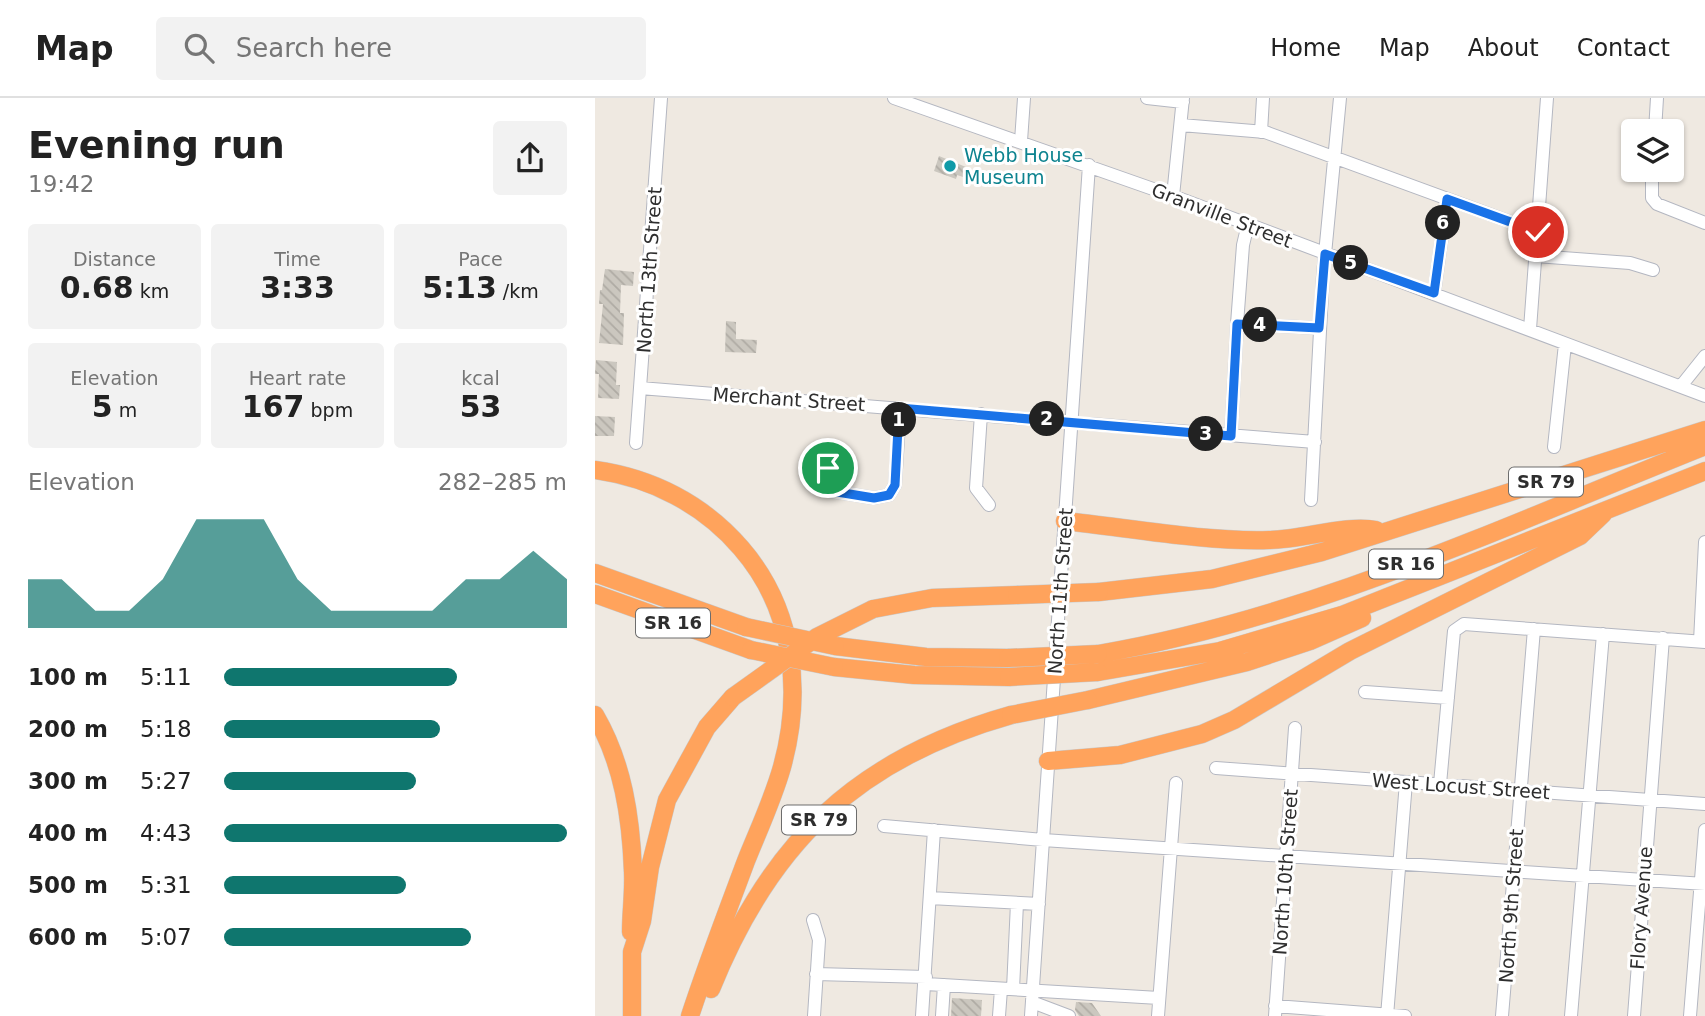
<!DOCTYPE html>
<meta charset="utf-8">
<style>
body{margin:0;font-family:"DejaVu Sans",sans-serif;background:#f2f2f2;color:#222;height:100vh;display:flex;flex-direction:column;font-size:26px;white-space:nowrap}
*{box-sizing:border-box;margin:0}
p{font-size:23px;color:#767676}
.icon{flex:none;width:38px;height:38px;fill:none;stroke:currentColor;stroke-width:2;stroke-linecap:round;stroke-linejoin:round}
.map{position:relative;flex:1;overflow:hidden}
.panel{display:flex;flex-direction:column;background:#fff;width:595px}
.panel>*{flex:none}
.controls{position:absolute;left:1026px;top:21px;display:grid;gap:14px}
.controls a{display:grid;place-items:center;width:63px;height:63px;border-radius:7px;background:#fff;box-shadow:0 2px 5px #0004;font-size:35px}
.pin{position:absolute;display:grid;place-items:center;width:60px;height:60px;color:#fff;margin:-30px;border:4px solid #fff;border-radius:50%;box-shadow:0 2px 7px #0007}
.km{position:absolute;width:35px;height:35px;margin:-18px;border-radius:50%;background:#222;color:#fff;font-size:19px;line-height:35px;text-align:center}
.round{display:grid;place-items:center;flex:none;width:74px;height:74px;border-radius:7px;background:#f2f2f2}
.headline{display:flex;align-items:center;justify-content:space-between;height:119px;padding:0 28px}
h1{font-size:38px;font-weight:600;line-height:52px}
.stats{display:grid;grid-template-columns:repeat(3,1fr);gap:10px;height:119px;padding:7px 28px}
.stats div{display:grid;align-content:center;border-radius:7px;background:#f2f2f2;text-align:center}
.stats b{font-size:30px;font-weight:600}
.stats small{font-size:19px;font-weight:400}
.stats p{font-size:19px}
.chart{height:196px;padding:14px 28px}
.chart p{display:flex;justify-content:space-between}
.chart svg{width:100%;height:126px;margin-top:7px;fill:#0f766e;opacity:.7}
ul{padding:0 28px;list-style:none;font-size:23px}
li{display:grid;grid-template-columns:112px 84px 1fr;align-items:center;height:52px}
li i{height:18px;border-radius:9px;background:#0f766e}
header{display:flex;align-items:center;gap:42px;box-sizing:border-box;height:98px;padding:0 35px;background:#fff;border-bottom:2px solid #e0e0e0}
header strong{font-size:33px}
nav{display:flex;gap:38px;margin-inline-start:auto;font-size:24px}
.search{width:490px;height:63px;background:#f2f2f2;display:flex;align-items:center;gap:18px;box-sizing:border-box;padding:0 24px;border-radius:7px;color:#767676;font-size:26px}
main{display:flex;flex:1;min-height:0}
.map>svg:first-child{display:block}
</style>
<header>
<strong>Map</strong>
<div class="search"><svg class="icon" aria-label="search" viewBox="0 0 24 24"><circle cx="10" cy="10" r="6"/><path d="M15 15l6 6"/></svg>Search here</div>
<nav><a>Home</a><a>Map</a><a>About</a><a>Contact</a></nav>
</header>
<main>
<section class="panel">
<div class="headline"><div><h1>Evening run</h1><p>19:42</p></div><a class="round"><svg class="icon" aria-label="share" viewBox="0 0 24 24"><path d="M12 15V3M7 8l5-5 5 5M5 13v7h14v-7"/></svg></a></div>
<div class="stats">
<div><p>Distance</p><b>0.68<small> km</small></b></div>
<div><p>Time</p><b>3:33</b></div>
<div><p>Pace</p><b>5:13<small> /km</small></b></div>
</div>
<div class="stats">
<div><p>Elevation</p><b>5<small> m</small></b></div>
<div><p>Heart rate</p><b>167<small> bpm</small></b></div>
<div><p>kcal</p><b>53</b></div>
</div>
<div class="chart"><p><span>Elevation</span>282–285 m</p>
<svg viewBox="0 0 160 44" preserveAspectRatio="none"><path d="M0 44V27L10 27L20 38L30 38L40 27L50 6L60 6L70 6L80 27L90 38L100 38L110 38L120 38L130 27L140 27L150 17L160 27V44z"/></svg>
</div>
<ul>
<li><b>100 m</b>5:11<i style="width:68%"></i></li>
<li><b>200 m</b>5:18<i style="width:63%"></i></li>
<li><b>300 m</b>5:27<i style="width:56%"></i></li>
<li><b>400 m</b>4:43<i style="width:100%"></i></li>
<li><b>500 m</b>5:31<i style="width:53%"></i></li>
<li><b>600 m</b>5:07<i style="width:72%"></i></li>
</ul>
</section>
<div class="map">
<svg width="1110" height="918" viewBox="0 0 1110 918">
<defs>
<pattern id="building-back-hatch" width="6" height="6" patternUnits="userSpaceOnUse" patternTransform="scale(1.75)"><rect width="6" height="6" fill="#cbc7bf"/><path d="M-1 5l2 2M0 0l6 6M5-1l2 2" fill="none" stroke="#afaba4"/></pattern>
</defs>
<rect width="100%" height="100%" fill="#efe9e1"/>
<path fill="url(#building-back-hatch)" d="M 344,58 L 371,69 L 368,79 L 362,77 L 361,81 L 339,73 Z
M 10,171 L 39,174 L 38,188 L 26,187 L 25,215 L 29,215 L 28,247 L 4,245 L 8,206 L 4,206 L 5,192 L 7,192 Z
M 131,223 L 141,224 L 141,241 L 162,242 L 161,255 L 130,254 Z
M 1,262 L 22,264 L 21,287 L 25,287 L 24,301 L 3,300 L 4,276 L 0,276 Z
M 0,318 L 20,319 L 19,338 L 0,338 Z
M 357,900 L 387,902 L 386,918 L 356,918 Z
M 481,904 L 497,905 L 506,918 L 484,918 L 480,912 Z"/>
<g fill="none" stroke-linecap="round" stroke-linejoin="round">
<g stroke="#b4b7c1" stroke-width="14">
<path id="minor" d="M 299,0 L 578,98 L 1110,298
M 552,0 L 588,4
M 586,27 L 670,34 L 943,134
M 1060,33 L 1062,0
M 666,34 L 668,0
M 426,43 L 429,0
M 1057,72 L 1057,100 L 1062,106 L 1110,125
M 578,98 L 588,0
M 941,158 L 1035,165 L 1058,172
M 839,196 L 852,101
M 642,226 L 648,147 L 653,126
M 935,231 L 952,0
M 1086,288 L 1110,258
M 45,290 L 720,344
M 386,316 L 381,390 L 394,407
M 636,338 L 642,226 L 724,230
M 41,345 L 66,0
M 959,349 L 970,246
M 233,370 L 236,393 L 279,400 L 294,397 L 300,387 L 305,310
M 716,402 L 728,177 L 745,0
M 1105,543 L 1110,444
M 770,594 L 853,600
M 621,670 L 1110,706
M 845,686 L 859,533 L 869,526 L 1110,544
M 289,728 L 448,742 L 1110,786
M 335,800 L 444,806
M 218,822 L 224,842 L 219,918
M 221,876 L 331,879
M 331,886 L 564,900
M 418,891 L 422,805
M 437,904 L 474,918
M 680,908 L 810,918
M 327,918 L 339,732
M 347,918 L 349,887
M 404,918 L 406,891
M 436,918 L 494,67
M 563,918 L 581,685
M 680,918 L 700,630
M 792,918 L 811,684
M 907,918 L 939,531
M 976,918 L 1008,536
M 1039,918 L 1068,540
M 1095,918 L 1110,732"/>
</g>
<g stroke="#c9c9c9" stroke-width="19">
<path id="highway" d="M 0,372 C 57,380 108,406 146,450 C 199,511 208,593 187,669 C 178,701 163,733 151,763 C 132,814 112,866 95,918
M 470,423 C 535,430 610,444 674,442 C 707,442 750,426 781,432
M 0,475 L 151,529
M 504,494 L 617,481 L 727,454 L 1110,332
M 0,496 L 156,552
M 278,511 L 337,500 L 422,497
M 240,548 L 331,559 L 413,560
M 503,556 C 715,520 912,427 1110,348
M 239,569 L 319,577 L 414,579
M 503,574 L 625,553 L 747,517 L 1110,373
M 493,602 L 652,564 L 715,543 L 767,520
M 0,617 C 28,665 36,719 38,774 C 39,794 36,814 36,834
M 453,663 L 525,657 L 607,636 L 639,622 L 755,553 L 985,438 L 1008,416
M 116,891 C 175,744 263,660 416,617
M 37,918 L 37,854 L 47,823 L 55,769 L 72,702 L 112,629 L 138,599"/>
</g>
<use href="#minor" stroke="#fff" stroke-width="12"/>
<use href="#highway" stroke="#ffa35c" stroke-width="18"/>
<g stroke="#c9c9c9" stroke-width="19" stroke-linecap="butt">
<path id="highway-bridge" d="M 422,497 L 504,494
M 151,529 L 240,548
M 156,552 L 239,569
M 413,560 L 503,556
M 414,579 L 503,574
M 138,599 L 222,539 L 278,511
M 416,617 L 493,602"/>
</g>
<use href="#highway-bridge" stroke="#ffa35c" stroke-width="18"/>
</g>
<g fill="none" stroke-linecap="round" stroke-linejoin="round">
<g stroke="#fff" stroke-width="14">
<path id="route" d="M 233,370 L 236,393 L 279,400 L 294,397 L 300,387 L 304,310 L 636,338 L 642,226 L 724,230 L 730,156 L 839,195 L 852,101 L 943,134"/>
</g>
<use href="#route" stroke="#1a73e8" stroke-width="9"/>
</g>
<circle fill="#0f9aa8" stroke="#fff" stroke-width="2.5" cx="355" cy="68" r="7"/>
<g text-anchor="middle" stroke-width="6" stroke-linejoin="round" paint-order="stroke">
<g fill="#fff" stroke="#6d6d6d" stroke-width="2">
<rect x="914" y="369.5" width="74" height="29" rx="5"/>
<rect x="774" y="451.5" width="74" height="29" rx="5"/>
<rect x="41" y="510.5" width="74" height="29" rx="5"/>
<rect x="187" y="707.5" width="74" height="29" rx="5"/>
</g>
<g font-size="18" font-weight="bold" fill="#2e2e2e">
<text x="951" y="390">SR 79</text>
<text x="811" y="472">SR 16</text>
<text x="78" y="531">SR 16</text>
<text x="224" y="728">SR 79</text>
</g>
<g font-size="19" fill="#0d838f" stroke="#fff" text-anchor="start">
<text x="369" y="64">Webb House<tspan x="369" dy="22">Museum</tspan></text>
</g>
<g font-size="19" fill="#2e2e2e" stroke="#fff">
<text transform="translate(627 117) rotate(21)" y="7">Granville Street</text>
<text transform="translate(54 172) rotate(-86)" y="7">North 13th Street</text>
<text transform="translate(194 301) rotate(4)" y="7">Merchant Street</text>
<text transform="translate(465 493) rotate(-86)" y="7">North 11th Street</text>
<text transform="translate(866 688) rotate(4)" y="7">West Locust Street</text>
<text transform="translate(690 774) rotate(-86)" y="7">North 10th Street</text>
<text transform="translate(916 808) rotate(-86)" y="7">North 9th Street</text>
<text transform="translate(1046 810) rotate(-86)" y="7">Flory Avenue</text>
</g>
</g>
</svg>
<div class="controls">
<a><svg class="icon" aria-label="layers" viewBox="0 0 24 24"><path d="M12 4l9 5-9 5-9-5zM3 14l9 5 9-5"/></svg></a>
</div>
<div class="pin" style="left:233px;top:370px;background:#1e9e55"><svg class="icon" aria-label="arrive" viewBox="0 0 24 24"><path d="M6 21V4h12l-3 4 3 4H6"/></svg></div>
<div class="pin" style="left:943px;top:134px;background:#d93025"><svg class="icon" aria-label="check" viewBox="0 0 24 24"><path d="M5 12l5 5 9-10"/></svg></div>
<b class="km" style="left:304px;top:322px">1</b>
<b class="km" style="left:452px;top:321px">2</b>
<b class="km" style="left:611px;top:336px">3</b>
<b class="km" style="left:665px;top:227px">4</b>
<b class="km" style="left:756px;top:165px">5</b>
<b class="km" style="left:848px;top:125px">6</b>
</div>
</main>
